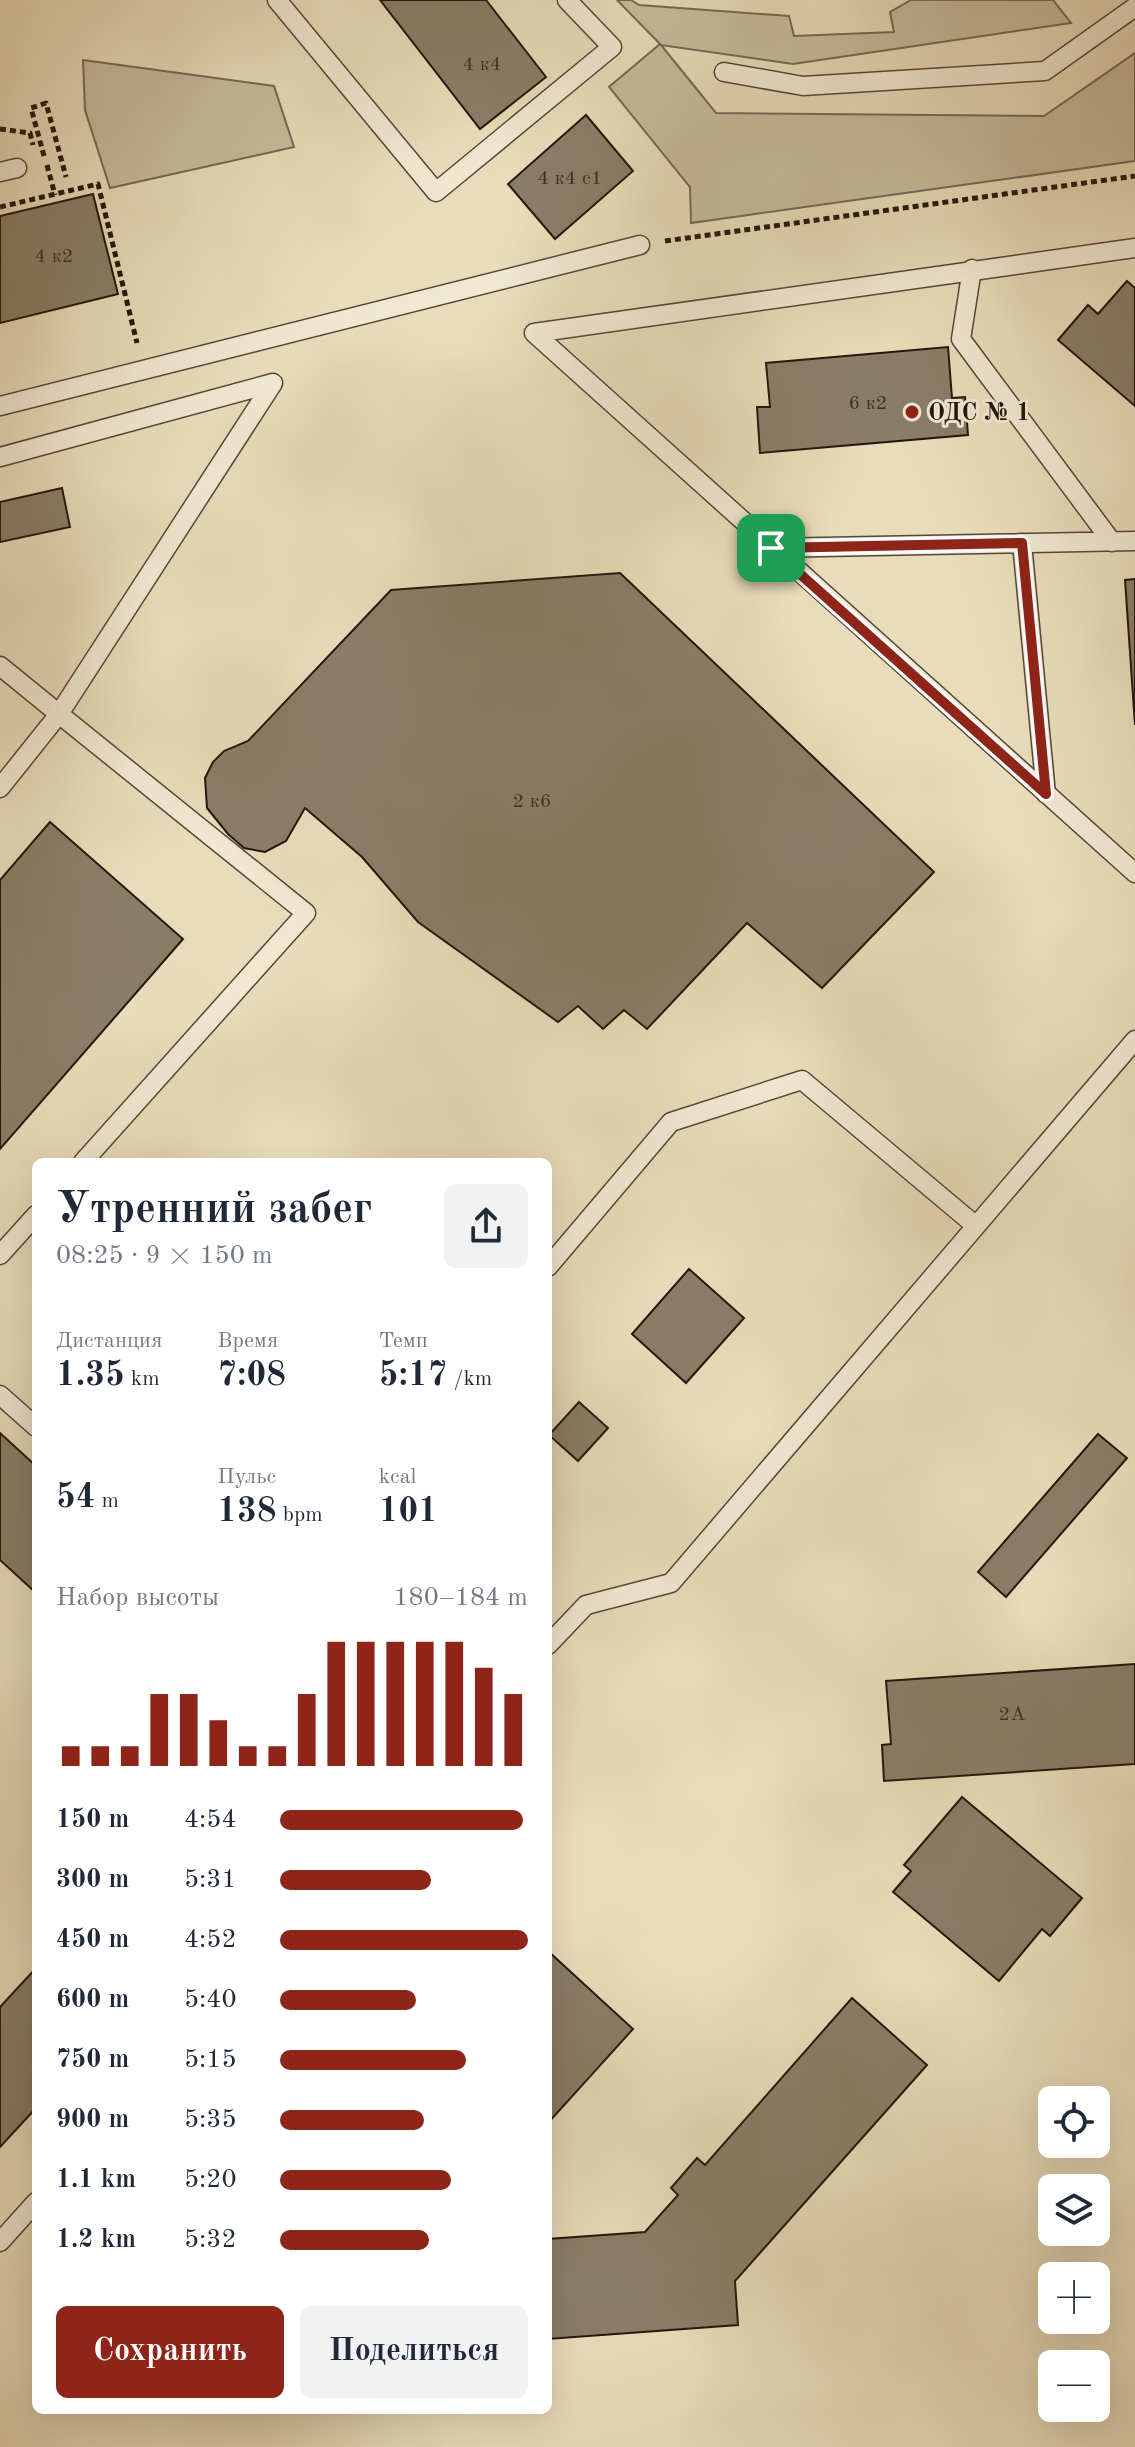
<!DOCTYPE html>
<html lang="ru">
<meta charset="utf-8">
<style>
body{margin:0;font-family:"Old Standard TT",serif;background:#f2f2f3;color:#1f2937;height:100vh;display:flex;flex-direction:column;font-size:30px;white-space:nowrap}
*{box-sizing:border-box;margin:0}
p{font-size:26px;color:#747a83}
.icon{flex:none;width:44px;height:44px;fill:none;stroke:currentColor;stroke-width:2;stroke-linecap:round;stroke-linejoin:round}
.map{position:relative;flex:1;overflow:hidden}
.side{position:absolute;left:32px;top:1158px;width:520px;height:1256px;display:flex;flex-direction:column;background:#fff;border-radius:12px;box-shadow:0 8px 32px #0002}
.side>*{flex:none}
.tools{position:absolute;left:1038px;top:2086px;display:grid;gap:16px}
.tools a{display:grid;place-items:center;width:72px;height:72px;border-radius:12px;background:#fff;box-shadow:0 8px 32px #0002;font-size:40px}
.pin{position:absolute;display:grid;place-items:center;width:68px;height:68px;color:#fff;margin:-34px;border-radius:16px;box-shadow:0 4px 12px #0006}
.round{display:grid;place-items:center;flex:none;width:84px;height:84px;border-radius:12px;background:#f2f2f3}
.summary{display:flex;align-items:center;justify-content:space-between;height:136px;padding:0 24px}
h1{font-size:44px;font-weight:700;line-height:60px}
.stats{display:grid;grid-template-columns:repeat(3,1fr);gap:12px;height:136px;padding:8px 24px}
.stats div{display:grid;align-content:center}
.stats b{font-size:34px;font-weight:700}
.stats small{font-size:22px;font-weight:400}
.stats p{font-size:22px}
.chart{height:224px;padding:16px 24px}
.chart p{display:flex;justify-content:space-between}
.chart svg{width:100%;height:144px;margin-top:8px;stroke:#8f2418;stroke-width:6}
.cta{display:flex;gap:16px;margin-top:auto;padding:16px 24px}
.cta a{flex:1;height:92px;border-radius:12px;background:#8f2418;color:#fff;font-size:32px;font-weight:700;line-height:92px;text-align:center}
.cta a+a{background:#f2f2f3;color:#1f2937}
ul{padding:0 24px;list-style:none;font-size:26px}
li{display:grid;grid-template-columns:128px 96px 1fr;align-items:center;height:60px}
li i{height:20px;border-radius:10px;background:#8f2418}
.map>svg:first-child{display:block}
</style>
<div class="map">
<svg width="1135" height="2447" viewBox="0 0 1135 2447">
<rect width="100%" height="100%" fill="#e9dcba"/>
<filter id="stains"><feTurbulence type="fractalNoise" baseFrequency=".0025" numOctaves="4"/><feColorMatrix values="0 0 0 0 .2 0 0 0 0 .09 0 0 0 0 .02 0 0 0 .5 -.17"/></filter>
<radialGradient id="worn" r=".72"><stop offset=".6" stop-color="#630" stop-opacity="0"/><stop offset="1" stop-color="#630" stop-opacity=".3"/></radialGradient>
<path fill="#c8bb9d" stroke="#766955" stroke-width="2" d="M 617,0 L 631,0 L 639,5 L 789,16 L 794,36 L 894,32 L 890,12 L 911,0 L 1053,0 L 1071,23 L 793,64 L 661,45 L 716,113 L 1044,116 L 1135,53 L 1135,161 L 691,223 L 690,187 L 609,87 L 660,44 Z
M 83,60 L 274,86 L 294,147 L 110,188 L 85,110 Z"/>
<path fill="#8a7d67" stroke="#24170d" stroke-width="2" d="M 380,0 L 486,0 L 546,77 L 480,129 Z
M 586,115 L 633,171 L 555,239 L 508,184 Z
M 93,194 L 118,294 L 0,323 L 0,216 Z
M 1127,281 L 1135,288 L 1135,406 L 1058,340 L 1088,305 L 1098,314 Z
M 948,347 L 952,398 L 965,397 L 968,435 L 760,453 L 757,407 L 770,407 L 766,363 Z
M 62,488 L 70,527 L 0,542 L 0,502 Z
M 620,573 L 934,872 L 822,988 L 747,923 L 647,1029 L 624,1010 L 603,1029 L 578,1006 L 558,1022 L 418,922 L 362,857 L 305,808 L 286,841 L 265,852 L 244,848 L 228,834 L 207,808 L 205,778 L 213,762 L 224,751 L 248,741 L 391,590 Z
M 1135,579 L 1135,725 L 1125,580 Z
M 50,822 L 183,939 L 0,1149 L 0,880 Z
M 689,1269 L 744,1318 L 686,1383 L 632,1334 Z
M 579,1402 L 608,1428 L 578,1461 L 549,1435 Z
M 0,1433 L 36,1466 L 36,1593 L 0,1560 Z
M 1098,1434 L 1127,1458 L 1006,1597 L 978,1572 Z
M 1135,1664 L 1135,1764 L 884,1781 L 882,1745 L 891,1744 L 886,1681 Z
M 962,1797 L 1082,1898 L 1050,1936 L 1042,1929 L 999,1981 L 893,1892 L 911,1871 L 904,1865 Z
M 548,1951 L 633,2029 L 548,2123 Z
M 36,1968 L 36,2108 L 0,2147 L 0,2007 Z
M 852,1998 L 927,2065 L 735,2281 L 738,2325 L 548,2339 L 548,2239 L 645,2232 L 678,2195 L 671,2188 L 697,2158 L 705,2165 Z"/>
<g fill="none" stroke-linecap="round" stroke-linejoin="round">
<g stroke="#554838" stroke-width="21">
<path id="lane" d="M 277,0 L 436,192 L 612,47 L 567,0
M 724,72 L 803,86 L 1045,71 L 1135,7
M 0,172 L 17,168
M 972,269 L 961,339 L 1112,542
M 534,333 L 1135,873
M 534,333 L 1135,248
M 0,406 L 640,245
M 0,457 L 273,383 L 59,714 L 306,913 L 83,1162
M 1022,543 L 1046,794
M 771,548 L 1135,541
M 0,666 L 59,714 L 0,788
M 0,1255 L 36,1215
M 548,1267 L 671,1122 L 802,1080 L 976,1226
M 0,1395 L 36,1427
M 548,1645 L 586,1605 L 671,1583 L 1135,1040
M 0,2242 L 36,2202"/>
</g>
<path stroke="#24170d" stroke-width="5" stroke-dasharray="6 4" stroke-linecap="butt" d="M 0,129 L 30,133 L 33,145
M 44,156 L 31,108 L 46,103 L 66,177
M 47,165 L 55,195
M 0,207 L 98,184 L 137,343
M 665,241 L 1135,176"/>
<use href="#lane" stroke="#f1e8d2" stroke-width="18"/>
</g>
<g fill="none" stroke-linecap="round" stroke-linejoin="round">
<g stroke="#fff" stroke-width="16">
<path id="route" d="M 1022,543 L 1046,794 L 771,548 Z"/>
</g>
<use href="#route" stroke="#8f2418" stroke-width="10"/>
</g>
<circle fill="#8f2418" stroke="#f1e8d2" stroke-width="3" cx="912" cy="412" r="8"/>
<g text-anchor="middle" stroke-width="6" stroke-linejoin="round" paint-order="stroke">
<g font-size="20" fill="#3e3024">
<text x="482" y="70">4 к4</text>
<text x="570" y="184">4 к4 с1</text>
<text x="54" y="262">4 к2</text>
<text x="868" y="409">6 к2</text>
<text x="532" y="807">2 к6</text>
<text x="1012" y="1720">2А</text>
</g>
<g font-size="24" font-weight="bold" fill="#24170d" stroke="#f1e8d2" text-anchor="start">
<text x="928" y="420">ОДС № 1</text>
</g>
</g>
<rect width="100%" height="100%" filter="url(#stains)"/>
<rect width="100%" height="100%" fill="url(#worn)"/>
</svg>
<div class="tools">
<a><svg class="icon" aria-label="locate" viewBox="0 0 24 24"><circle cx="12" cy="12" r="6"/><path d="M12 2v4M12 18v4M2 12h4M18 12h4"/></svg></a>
<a><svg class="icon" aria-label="layers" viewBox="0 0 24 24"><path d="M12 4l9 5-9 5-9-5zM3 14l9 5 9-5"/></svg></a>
<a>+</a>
<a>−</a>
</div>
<div class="pin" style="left:771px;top:548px;background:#1e9e55"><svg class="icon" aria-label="arrive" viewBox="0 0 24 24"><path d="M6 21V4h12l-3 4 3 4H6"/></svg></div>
<section class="side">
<div class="summary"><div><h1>Утренний забег</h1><p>08:25 · 9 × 150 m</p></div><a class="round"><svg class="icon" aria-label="share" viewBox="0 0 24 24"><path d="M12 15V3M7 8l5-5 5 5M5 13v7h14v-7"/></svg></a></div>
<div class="stats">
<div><p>Дистанция</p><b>1.35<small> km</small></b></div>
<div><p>Время</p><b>7:08</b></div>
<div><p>Темп</p><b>5:17<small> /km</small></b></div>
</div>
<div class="stats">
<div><b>54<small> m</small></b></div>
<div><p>Пульс</p><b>138<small> bpm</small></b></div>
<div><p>kcal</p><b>101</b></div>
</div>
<div class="chart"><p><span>Набор высоты</span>180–184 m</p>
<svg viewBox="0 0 160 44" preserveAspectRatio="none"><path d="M5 44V38M15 44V38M25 44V38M35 44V22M45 44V22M55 44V30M65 44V38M75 44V38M85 44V22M95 44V6M105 44V6M115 44V6M125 44V6M135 44V6M145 44V14M155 44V22"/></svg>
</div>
<ul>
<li><b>150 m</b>4:54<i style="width:98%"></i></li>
<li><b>300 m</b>5:31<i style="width:61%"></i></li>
<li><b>450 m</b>4:52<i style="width:100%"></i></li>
<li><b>600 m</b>5:40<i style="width:55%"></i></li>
<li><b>750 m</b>5:15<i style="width:75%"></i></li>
<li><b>900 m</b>5:35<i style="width:58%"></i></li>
<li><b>1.1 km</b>5:20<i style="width:69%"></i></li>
<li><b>1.2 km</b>5:32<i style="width:60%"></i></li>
</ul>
<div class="cta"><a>Сохранить</a><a>Поделиться</a></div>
</section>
</div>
